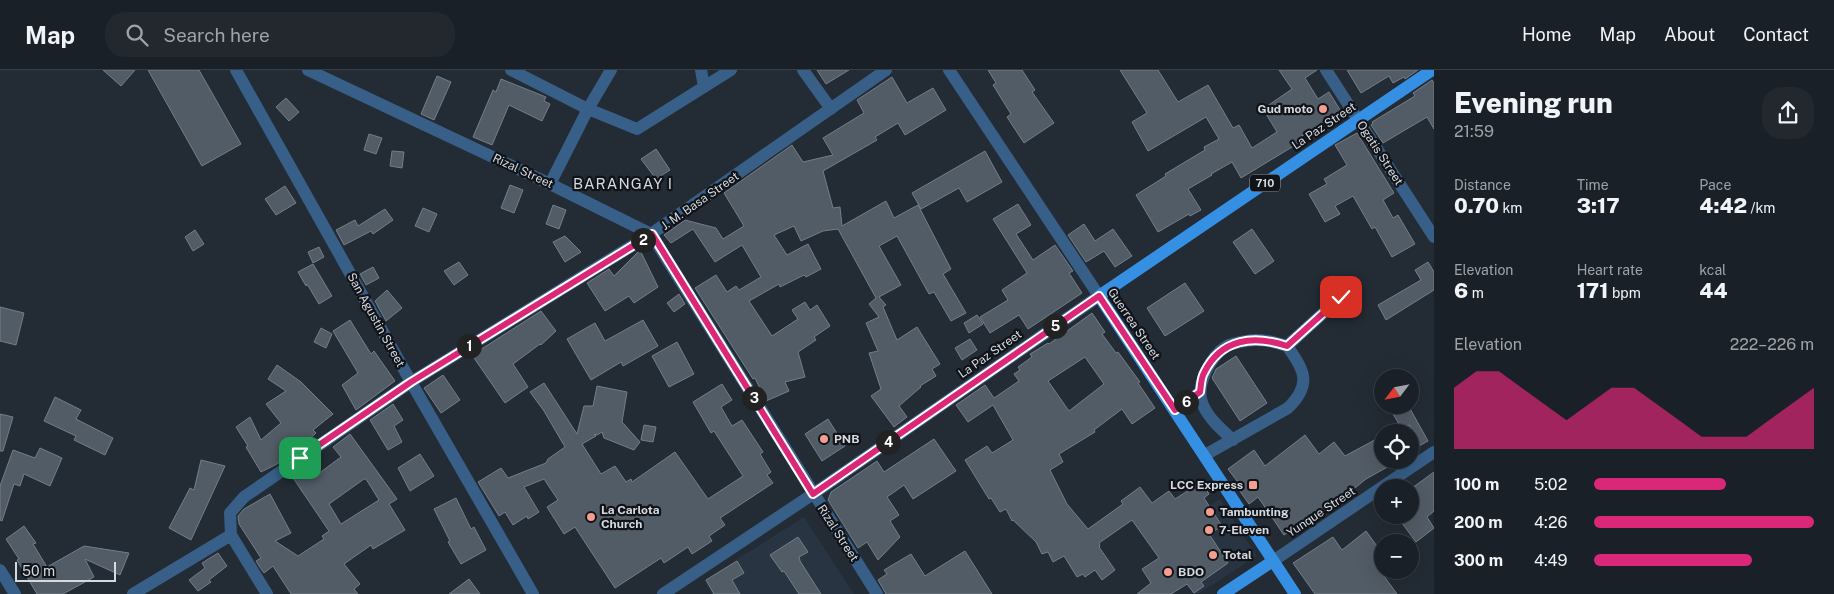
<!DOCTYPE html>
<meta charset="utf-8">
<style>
body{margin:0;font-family:"Public Sans",sans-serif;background:#23282f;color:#f1f3f6;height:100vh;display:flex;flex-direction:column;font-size:19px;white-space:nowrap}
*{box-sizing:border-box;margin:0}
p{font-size:16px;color:#9fa3a7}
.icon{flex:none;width:28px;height:28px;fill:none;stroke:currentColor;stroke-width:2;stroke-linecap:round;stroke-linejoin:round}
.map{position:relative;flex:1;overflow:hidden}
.side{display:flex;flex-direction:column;background:#1a2027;width:400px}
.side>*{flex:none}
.needle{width:32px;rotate:238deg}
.buttons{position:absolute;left:1374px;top:299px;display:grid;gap:10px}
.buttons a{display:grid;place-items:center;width:45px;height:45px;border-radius:50%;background:#1a2027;box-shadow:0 5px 20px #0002,0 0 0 1px #383e44;font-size:25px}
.scale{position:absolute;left:15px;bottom:12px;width:101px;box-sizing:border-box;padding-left:5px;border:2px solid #d5dae0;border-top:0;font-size:14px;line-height:18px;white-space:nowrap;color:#d5dae0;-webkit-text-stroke:4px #101318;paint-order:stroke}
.pin{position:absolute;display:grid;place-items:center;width:42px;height:42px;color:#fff;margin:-21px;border-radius:10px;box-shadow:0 2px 8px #0006}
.km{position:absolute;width:25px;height:25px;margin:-12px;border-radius:50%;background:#222;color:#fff;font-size:14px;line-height:25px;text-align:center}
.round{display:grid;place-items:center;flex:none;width:52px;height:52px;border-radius:20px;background:#23282f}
.head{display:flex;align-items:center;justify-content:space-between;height:85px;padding:0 20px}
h1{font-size:28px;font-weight:800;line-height:38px}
.stats{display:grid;grid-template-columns:repeat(3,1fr);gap:8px;height:85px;padding:5px 20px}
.stats div{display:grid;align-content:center}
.stats b{font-size:21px;font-weight:800}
.stats small{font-size:14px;font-weight:400}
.stats p{font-size:14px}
.chart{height:140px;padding:10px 20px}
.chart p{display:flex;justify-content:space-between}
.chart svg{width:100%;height:90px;margin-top:5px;fill:#db2777;opacity:.7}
ul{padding:0 20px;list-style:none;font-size:16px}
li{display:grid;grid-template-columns:80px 60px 1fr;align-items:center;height:38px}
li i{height:12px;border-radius:6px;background:#db2777}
header{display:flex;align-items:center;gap:30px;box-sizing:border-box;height:70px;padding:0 25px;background:#1a2027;border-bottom:1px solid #383e44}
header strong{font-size:24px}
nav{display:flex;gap:28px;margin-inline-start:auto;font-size:18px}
.search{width:350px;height:45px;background:#23282f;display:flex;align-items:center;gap:12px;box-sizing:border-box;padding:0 18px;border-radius:20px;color:#9fa3a7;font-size:19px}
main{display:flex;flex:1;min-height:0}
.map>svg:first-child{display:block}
</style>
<header>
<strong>Map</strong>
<div class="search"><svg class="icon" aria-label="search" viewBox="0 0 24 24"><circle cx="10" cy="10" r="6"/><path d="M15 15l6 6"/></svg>Search here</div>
<nav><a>Home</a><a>Map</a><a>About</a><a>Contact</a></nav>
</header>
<main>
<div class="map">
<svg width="1434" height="524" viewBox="0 0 1434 524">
<rect width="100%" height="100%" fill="#232b34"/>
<path fill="#283442" d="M 1220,429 L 1257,486 L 1198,524 L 1193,524 L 1158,470 Z
M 804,447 L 854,524 L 712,524 L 704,510 Z"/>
<path fill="#525c66" stroke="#747e89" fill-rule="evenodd" d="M 103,0 L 135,0 L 121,16 Z
M 148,0 L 199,0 L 241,74 L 202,96 Z
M 817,0 L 849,0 L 826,14 Z
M 988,0 L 1022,0 L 1035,20 L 1032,22 L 1054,53 L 1024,73 L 1007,47 L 1011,44 L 993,15 L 996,13 Z
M 1120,0 L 1158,0 L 1178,32 L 1208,15 L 1233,58 L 1239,55 L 1252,78 L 1277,62 L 1263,39 L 1292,19 L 1279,0 L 1317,0 L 1305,8 L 1318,29 L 1329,22 L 1342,43 L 1300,67 L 1302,71 L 1241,108 L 1232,92 L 1211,104 L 1212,105 L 1188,119 L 1201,140 L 1190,146 L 1189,144 L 1158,162 L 1136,125 L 1166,106 L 1165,104 L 1205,80 L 1204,77 L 1219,69 L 1206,47 L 1148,81 L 1132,52 L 1147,43 Z
M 1347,0 L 1418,0 L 1405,9 L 1404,7 L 1393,13 L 1389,6 L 1361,23 Z
M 437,6 L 451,12 L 434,50 L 421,44 Z
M 892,7 L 907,33 L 933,18 L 946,40 L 905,65 L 898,53 L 875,67 L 877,70 L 823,101 L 833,138 L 840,137 L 842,156 L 886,131 L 894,148 L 918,135 L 951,199 L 943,204 L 966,243 L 951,251 L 934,222 L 929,224 L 897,166 L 879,176 L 901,215 L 879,227 L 886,235 L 883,237 L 897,270 L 917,257 L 940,294 L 932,299 L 936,306 L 920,316 L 921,317 L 899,336 L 907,347 L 894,357 L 871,326 L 881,319 L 869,283 L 878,281 L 866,253 L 879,247 L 869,234 L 876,228 L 838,159 L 823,161 L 801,171 L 794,156 L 774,165 L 787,185 L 808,174 L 821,199 L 806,207 L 804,205 L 780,217 L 779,214 L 749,231 L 772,266 L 798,249 L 792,240 L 805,232 L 810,240 L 817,235 L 830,256 L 814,267 L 816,270 L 798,282 L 805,307 L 785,312 L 789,321 L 766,331 L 755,308 L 753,309 L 695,218 L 716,205 L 727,222 L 736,216 L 739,220 L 761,207 L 742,175 L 715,192 L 693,159 L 671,173 L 664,165 L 685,150 L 716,158 L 723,169 L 744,156 L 724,123 L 792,75 L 803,92 L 833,85 L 823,68 L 864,43 L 857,30 Z
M 501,9 L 546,27 L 544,31 L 550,34 L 542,51 L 509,35 L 492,75 L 473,67 L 493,20 L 496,22 Z
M 1432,10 L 1434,13 L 1434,59 L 1427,47 L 1383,73 L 1371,55 L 1373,53 L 1372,52 L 1415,26 L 1413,23 Z
M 286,28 L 299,42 L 289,51 L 276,37 Z
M 1357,63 L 1394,123 L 1383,130 L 1393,148 L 1398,145 L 1415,174 L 1392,187 L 1375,157 L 1372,159 L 1353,126 L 1335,136 L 1340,144 L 1325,152 L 1309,124 L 1327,114 L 1324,109 L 1347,95 L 1335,75 Z
M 369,64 L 382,68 L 376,84 L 364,80 Z
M 656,79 L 670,100 L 656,109 L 641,89 Z
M 392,81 L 404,82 L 402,98 L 390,96 Z
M 985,81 L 1002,112 L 967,132 L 959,118 L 921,139 L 912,123 Z
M 510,115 L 523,120 L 514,143 L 501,138 Z
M 285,116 L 296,133 L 276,145 L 265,129 Z
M 1018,134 L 1031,155 L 1016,164 L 1033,190 L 1055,175 L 1073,201 L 1069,203 L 1082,223 L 1028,259 L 1019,245 L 990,263 L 980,247 L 1008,230 L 1002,220 L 1027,203 L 993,149 Z
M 553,135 L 566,140 L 559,159 L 546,154 Z
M 423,138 L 437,144 L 429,162 L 415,156 Z
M 385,139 L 393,150 L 373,164 L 371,161 L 344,175 L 336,160 L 355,150 L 358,156 Z
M 1084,154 L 1095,171 L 1113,159 L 1132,186 L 1115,197 L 1104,181 L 1086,192 L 1068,165 Z
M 1252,159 L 1274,191 L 1255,204 L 1233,172 Z
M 195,160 L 204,174 L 193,181 L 185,167 Z
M 565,166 L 581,182 L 565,192 L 553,172 Z
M 319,177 L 324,187 L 313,193 L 308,182 Z
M 640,180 L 658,217 L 634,233 L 629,226 L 605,241 L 587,213 L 609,199 L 614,206 Z
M 459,192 L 468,205 L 454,215 L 444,201 Z
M 1428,192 L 1434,202 L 1434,220 L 1386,250 L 1378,235 L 1421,210 L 1415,200 Z
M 313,194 L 332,226 L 319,234 L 307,214 L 306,216 L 298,202 Z
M 373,197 L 379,208 L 366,215 L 360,204 Z
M 1185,213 L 1204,241 L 1165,266 L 1147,238 Z
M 387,220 L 402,238 L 386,251 L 375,231 Z
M 679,224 L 685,234 L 674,242 L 667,233 Z
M 0,237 L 24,243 L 16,275 L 0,271 Z
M 541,241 L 556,261 L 541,275 L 540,274 L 513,294 L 528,317 L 505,333 L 472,285 Z
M 1092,243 L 1105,262 L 1102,264 L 1116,283 L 1118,282 L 1140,312 L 1138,313 L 1155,338 L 1132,354 L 1122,339 L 1094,360 L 1095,362 L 1059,384 L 1063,392 L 1050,400 L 1067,434 L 1088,459 L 1123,434 L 1121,431 L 1140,417 L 1152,433 L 1169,421 L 1175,429 L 1202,412 L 1209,424 L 1204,428 L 1222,456 L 1209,464 L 1228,493 L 1201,512 L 1204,516 L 1194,523 L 1187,514 L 1171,524 L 1137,524 L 1151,513 L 1142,499 L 1159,488 L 1132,450 L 1099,473 L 1100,476 L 1099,477 L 1115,500 L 1102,510 L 1095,500 L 1085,507 L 1083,504 L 1077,507 L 1064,486 L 1053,492 L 1048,482 L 1042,484 L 1036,472 L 1013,450 L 1012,451 L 1006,439 L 1000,442 L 991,428 L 989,429 L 965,390 L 987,376 L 992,383 L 1013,370 L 993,335 L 968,352 L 956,335 L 985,315 L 994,328 L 1019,311 L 1014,304 L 1020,300 L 1018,297 L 1032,287 L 1030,284 L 1048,273 L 1049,274 ZM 1085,287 L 1104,314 L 1069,341 L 1048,311 Z
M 977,245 L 983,254 L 969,263 L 964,253 Z
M 350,250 L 371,284 L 374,281 L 395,311 L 356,340 L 342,315 L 358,303 L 333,261 Z
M 643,250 L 658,276 L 623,296 L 621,292 L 591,310 L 567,269 L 595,253 L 605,271 Z
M 321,258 L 332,264 L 326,278 L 314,272 Z
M 970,269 L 977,280 L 962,290 L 955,278 Z
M 677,272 L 694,304 L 669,317 L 652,286 Z
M 1236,286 L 1267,333 L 1240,351 L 1212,308 L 1216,299 Z
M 277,295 L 301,312 L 333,344 L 313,360 L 316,363 L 299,379 L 277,394 L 261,402 L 246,377 L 248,376 L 236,357 L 250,347 L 261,370 L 281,353 L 266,334 L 286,321 L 268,309 Z
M 443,305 L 460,330 L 441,343 L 424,318 Z
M 544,313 L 577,364 L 584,336 L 593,336 L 597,316 L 627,322 L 622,352 L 640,372 L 634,380 L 604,368 L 602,362 L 597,365 L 594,364 L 596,366 L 582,374 L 601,404 L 615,396 L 626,412 L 631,409 L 632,412 L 675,382 L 708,429 L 743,406 L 714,361 L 711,363 L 693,332 L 722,314 L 732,330 L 721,337 L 732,356 L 742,350 L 763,382 L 760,384 L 771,402 L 767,405 L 773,413 L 720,448 L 725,455 L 709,466 L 712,471 L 692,484 L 688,477 L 664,493 L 661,488 L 615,518 L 575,457 L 564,464 L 547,437 L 558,430 L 544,409 L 524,417 L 539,442 L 528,449 L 527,446 L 513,455 L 505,442 L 499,446 L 478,412 L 501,398 L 508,408 L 546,393 L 548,389 L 565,377 L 544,341 L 530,322 Z
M 55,327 L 81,340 L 76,349 L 113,368 L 105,385 L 74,370 L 76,366 L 44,351 Z
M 393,334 L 403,350 L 394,356 L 402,372 L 388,380 L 370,350 Z
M 1397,335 L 1408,335 L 1428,371 L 1410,381 L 1410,355 L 1402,359 L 1390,339 Z
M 0,344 L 13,347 L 3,381 L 0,381 Z
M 828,349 L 845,376 L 822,391 L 805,364 Z
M 644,355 L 656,357 L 653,372 L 641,370 Z
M 350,364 L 397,429 L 389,434 L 405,460 L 373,479 L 371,475 L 344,494 L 360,514 L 354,519 L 358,524 L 291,524 L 273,496 L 264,503 L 259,496 L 256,491 L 261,488 L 239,454 L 238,446 L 244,439 L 270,424 L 291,463 L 275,471 L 298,486 L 324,469 L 322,466 L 329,461 L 291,405 L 307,394 L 314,407 L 341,387 L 333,377 ZM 364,409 L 366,409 L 379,430 L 341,454 L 329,434 Z
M 1305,365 L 1319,384 L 1334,372 L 1345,386 L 1382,366 L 1382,390 L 1400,390 L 1366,409 L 1330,438 L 1310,450 L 1309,448 L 1284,465 L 1258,427 L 1249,434 L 1237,417 L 1240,415 L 1228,399 L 1254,380 L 1265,396 Z
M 934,369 L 956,401 L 913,429 L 904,415 L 887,427 L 899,445 L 890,451 L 900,467 L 878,490 L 867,472 L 858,478 L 828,430 L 831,422 L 877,391 L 884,402 Z
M 40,378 L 62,388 L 50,416 L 24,404 L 20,416 L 14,414 L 2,451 L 0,450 L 0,416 L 13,380 L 35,388 Z
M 420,384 L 434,406 L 410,421 L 398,398 Z
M 201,390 L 225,396 L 191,470 L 169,458 L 190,418 L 194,420 Z
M 1434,402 L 1434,441 L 1427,447 L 1434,458 L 1416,472 L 1396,445 L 1410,445 L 1410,432 L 1418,426 L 1412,418 Z
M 456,428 L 471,459 L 474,457 L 486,480 L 461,494 L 448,472 L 450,471 L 434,439 Z
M 24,456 L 36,473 L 33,474 L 47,497 L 84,476 L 129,483 L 120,505 L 85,489 L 94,507 L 63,524 L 37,524 L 17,490 L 19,489 L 6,469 Z
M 1366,461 L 1382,483 L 1381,502 L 1397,524 L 1315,524 L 1293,493 L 1333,467 L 1342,480 Z
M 798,467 L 808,482 L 799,487 L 800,491 L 821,524 L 799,524 L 784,501 L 782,502 L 770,485 Z
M 965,481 L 992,524 L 886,524 L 878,510 L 887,504 L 884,500 L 911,484 L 925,506 Z
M 218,483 L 227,496 L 209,510 L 211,512 L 198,521 L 189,510 L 205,498 L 202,493 Z
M 737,491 L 744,503 L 732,510 L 740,524 L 714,524 L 706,510 Z
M 469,509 L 480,524 L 449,524 Z"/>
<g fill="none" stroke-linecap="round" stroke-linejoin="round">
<path stroke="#375f88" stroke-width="12" d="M 236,0 L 411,312 L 533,524
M 308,0 L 550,114 L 651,164 L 877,524
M 511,0 L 588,39 L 637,59 L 731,0
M 701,0 L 704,17
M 803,0 L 831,39
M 1326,0 L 1434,167
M 550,114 L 588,39 L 611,0
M 1175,340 L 1200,322
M 1233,370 C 1222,360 1209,349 1203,335 C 1194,317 1211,285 1227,276 C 1232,273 1240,272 1246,271 C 1260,268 1274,272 1287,276
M 1205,385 L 1288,338 C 1312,315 1305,300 1287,276 L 1341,227
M 1273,491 L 1434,382
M 0,500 L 15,524
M 133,524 L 231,465
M 267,524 L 231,465 L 230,443 L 244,427 L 411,312 L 651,164 L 886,0
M 663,524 L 813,424 L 1099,226 L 949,0"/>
<path stroke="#3590e4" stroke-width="12" d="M 1223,524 L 1273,491
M 1295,524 L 1099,226 L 1432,0"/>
</g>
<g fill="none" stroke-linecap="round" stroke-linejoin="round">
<g stroke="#fff" stroke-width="10">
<path id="route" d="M 300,388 L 411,312 L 652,164 L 813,424 L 1099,226 L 1175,340 L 1200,322 C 1201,316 1201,308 1204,303 C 1221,268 1254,265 1287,276 L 1341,227"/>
</g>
<use href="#route" stroke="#db2777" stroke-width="6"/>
</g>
<g fill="#f59d8e" stroke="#101318" stroke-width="2">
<circle cx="1323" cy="39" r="5"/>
<circle cx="824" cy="369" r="5"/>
<rect x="1248" y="410" width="10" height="10" rx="2.5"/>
<circle cx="1210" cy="442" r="5"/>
<circle cx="591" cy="447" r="5"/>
<circle cx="1209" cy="460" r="5"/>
<circle cx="1213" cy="485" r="5"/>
<circle cx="1168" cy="502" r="5"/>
</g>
<g text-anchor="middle" stroke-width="4.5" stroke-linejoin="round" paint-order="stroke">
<rect fill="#101318" stroke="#9a9ea4" stroke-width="1" x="1250" y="104.5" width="30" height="17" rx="4"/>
<g font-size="11" font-weight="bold" fill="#d5dae0">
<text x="1265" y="117">710</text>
</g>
<g font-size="12" font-weight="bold" fill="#d5dae0" stroke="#101318" text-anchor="start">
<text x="1313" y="43" text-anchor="end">Gud moto</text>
<text x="834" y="373">PNB</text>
<text x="1243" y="419" text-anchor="end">LCC Express</text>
<text x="601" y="444">La Carlota<tspan x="601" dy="14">Church</tspan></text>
<text x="1220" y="446">Tambunting</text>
<text x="1219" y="464">7-Eleven</text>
<text x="1223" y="489">Total</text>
<text x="1178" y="506">BDO</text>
</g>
<g font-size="12" fill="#d5dae0" stroke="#101318">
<text transform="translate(1324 56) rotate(-34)" y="4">La Paz Street</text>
<text transform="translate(1380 83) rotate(57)" y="4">Ogatis Street</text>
<text transform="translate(523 101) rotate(25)" y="4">Rizal Street</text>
<text transform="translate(700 131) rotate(-35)" y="4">J. M. Basa Street</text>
<text transform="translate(376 250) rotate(61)" y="4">San Agustin Street</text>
<text transform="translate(1134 254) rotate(56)" y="4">Guerrea Street</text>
<text transform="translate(990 284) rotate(-35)" y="4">La Paz Street</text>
<text transform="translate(1321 442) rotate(-34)" y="4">Yunque Street</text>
<text transform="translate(838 463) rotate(57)" y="4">Rizal Street</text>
</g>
<g font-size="15" letter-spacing="1" fill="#d5dae0" stroke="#101318">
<text x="623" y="119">BARANGAY I</text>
</g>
</g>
</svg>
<div class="buttons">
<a><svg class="needle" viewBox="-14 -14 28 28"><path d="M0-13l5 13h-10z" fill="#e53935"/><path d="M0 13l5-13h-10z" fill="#9fa3a7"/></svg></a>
<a><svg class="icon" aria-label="locate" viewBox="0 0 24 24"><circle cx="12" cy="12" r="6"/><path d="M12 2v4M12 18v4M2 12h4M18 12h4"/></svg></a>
<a>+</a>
<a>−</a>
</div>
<div class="scale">50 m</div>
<div class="pin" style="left:300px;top:388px;background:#1e9e55"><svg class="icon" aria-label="arrive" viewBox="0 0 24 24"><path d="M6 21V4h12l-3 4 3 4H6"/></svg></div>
<div class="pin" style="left:1341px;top:227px;background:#d93025"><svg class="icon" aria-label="check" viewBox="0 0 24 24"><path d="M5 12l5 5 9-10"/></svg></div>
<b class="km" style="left:469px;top:276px">1</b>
<b class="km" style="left:643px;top:170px">2</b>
<b class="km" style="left:754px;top:328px">3</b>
<b class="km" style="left:888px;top:372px">4</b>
<b class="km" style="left:1055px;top:256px">5</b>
<b class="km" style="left:1186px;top:332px">6</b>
</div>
<section class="side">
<div class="head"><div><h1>Evening run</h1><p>21:59</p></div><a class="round"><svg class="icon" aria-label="share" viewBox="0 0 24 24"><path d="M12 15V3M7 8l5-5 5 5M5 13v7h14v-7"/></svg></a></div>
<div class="stats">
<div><p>Distance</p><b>0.70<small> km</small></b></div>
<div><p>Time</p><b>3:17</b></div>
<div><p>Pace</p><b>4:42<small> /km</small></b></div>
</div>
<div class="stats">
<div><p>Elevation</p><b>6<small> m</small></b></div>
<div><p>Heart rate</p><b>171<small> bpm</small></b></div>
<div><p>kcal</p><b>44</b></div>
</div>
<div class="chart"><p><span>Elevation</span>222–226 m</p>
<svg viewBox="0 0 160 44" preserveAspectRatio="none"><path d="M0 44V14L10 6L20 6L30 14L40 22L50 30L60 22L70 14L80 14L90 22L100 30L110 38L120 38L130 38L140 30L150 22L160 14V44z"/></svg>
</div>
<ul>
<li><b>100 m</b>5:02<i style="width:60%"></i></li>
<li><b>200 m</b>4:26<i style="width:100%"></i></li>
<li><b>300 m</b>4:49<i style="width:72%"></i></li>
</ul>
</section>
</main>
